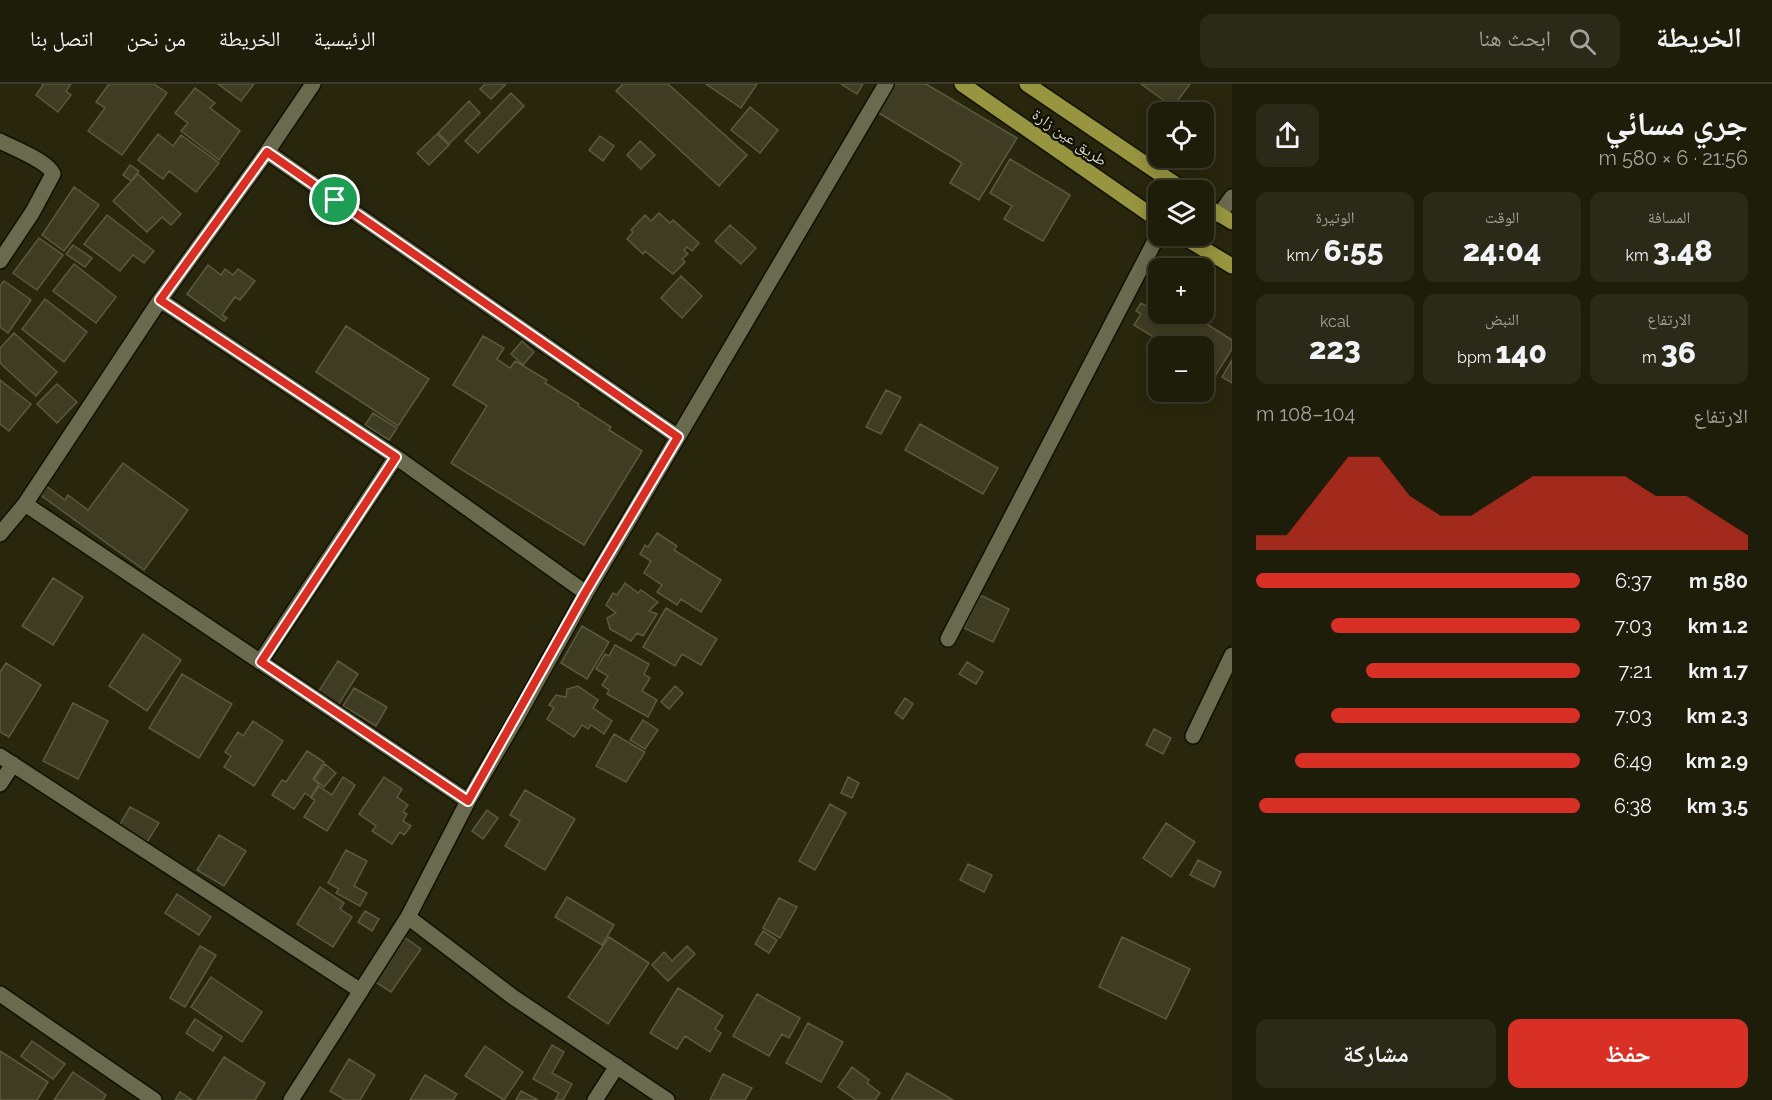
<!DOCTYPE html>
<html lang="ar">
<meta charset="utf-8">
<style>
body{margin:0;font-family:Raleway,"Noto Naskh Arabic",sans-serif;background:#2b2a18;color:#f1f3f6;direction:rtl;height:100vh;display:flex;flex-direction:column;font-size:22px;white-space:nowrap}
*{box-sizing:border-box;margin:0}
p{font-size:20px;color:#a1a29c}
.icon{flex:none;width:33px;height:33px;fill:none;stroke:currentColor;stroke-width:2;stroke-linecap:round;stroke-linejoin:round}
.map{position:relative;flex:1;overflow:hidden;direction:ltr}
.drawer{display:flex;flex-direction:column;background:#1e1d0a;width:540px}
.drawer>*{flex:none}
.tools{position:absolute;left:1148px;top:18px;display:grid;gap:12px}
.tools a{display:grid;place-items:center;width:66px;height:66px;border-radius:12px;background:#1e1d0a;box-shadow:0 3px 15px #0003,0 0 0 2px #3c3b2b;font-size:30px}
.pin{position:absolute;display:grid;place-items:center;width:51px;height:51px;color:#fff;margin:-26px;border:3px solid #fff;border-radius:50%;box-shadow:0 2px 6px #0007}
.round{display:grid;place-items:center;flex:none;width:63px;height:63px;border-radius:12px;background:#2b2a18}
.head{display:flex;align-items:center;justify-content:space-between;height:102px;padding:0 24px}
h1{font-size:33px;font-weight:800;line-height:45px}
.stats{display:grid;grid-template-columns:repeat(3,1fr);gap:9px;height:102px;padding:6px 24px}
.stats div{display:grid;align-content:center;border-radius:12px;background:#2b2a18;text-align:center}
.stats b{font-size:30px;font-weight:800}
.stats small{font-size:16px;font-weight:400}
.stats p{font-size:16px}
.chart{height:168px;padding:12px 24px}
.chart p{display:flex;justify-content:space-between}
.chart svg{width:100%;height:108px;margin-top:6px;fill:#d93025;opacity:.7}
.primary-button{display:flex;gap:12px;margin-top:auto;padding:12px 24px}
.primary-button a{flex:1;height:69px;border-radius:12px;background:#d93025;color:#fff;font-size:24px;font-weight:800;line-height:69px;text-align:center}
.primary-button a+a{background:#2b2a18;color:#f1f3f6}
ul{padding:0 24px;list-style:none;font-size:20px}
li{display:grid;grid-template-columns:96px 72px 1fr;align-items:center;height:45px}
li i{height:15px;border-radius:8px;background:#d93025}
header{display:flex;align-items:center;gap:36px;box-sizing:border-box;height:84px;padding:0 30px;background:#1e1d0a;border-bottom:2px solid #3c3b2b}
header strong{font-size:28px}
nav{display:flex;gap:33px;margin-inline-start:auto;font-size:21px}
.search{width:420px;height:54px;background:#2b2a18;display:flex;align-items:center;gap:15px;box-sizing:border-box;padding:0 21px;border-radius:12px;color:#a1a29c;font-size:22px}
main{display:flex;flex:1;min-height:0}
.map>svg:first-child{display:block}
</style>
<header>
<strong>الخريطة</strong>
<div class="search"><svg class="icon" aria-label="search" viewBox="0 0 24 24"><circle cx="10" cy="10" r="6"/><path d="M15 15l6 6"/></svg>ابحث هنا</div>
<nav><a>الرئيسية</a><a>الخريطة</a><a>من نحن</a><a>اتصل بنا</a></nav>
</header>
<main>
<section class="drawer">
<div class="head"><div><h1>جري مسائي</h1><p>21:56 · 6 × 580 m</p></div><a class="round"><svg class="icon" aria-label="share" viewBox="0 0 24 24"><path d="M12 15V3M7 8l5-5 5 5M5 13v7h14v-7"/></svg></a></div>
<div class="stats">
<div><p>المسافة</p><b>3.48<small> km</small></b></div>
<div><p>الوقت</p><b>24:04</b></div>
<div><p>الوتيرة</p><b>6:55<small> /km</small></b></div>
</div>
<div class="stats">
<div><p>الارتفاع</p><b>36<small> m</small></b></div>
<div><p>النبض</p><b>140<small> bpm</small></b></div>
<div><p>kcal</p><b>223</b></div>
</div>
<div class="chart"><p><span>الارتفاع</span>104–108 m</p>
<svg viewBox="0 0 160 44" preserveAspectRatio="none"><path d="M0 44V38L10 38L20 22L30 6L40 6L50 22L60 30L70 30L80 22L90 14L100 14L110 14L120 14L130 22L140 22L150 30L160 38V44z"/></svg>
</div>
<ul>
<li><b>580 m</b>6:37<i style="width:100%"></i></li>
<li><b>1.2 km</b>7:03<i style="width:77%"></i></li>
<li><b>1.7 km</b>7:21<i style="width:66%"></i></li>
<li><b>2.3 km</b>7:03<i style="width:77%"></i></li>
<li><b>2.9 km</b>6:49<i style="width:88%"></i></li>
<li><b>3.5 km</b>6:38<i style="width:99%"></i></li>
</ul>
<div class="primary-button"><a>حفظ</a><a>مشاركة</a></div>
</section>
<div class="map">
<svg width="1232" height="1016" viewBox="0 0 1232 1016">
<rect width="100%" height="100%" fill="#28270d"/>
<path fill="#3e3d23" stroke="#5a5a3f" stroke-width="1.5" d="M 42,0 L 71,0 L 66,7 L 71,11 L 58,28 L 36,11 L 43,1 Z
M 109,0 L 154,0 L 167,9 L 122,71 L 88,47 L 105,24 L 96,18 Z
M 218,0 L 254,0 L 241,17 Z
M 485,0 L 506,0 L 491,15 L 480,5 Z
M 623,0 L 668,0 L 747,71 L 719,102 L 616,7 Z
M 706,0 L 757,0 L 741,24 Z
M 841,0 L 863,0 L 857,10 Z
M 894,0 L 926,0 L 1017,54 L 979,116 L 950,99 L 962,79 L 877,28 Z
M 1141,0 L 1190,0 L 1173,23 Z
M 195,4 L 215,19 L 210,24 L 240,47 L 219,76 L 181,47 L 188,39 L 175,29 Z
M 511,9 L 524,22 L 478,69 L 465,57 Z
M 469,17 L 480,29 L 449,60 L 438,49 Z
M 750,23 L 778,46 L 760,69 L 731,46 Z
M 158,50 L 173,62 L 181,51 L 219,79 L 196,108 L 169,87 L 163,95 L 138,76 Z
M 437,50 L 449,61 L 429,81 L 417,69 Z
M 600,52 L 614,62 L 603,77 L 589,66 Z
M 640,57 L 655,71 L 641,85 L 627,71 Z
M 1010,75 L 1070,111 L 1043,157 L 1004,135 L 1012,122 L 990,109 Z
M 130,81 L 139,87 L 131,97 L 123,91 Z
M 138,90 L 181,130 L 171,141 L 162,133 L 147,148 L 113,117 Z
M 74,103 L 99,121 L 64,167 L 42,151 Z
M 659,129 L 670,139 L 673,136 L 699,159 L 692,167 L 687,163 L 684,166 L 688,170 L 682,175 L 685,178 L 673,190 L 645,167 L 643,170 L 627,155 L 633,148 L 631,146 L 645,131 L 651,137 Z
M 107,131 L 154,167 L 144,179 L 133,171 L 120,187 L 84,160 Z
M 730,141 L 756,164 L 741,180 L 715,157 Z
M 39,154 L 63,171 L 37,206 L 13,189 Z
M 73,161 L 92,174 L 85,183 L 66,170 Z
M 74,180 L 116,213 L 96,239 L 53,207 Z
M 208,181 L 221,191 L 225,185 L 233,191 L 238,185 L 255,197 L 240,216 L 235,213 L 222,231 L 227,234 L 224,237 L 187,210 Z
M 681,192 L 702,212 L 682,234 L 661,214 Z
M 4,197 L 31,216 L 8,249 L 0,243 L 0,202 Z
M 1156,207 L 1158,209 L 1158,230 L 1191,230 L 1232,256 L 1232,265 L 1215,292 L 1203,284 L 1203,262 L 1168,262 L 1134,241 L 1141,230 L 1136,227 L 1141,219 L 1146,222 Z
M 45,215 L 87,248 L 64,278 L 22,245 Z
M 346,242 L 429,295 L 398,342 L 316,288 Z
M 14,249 L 57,288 L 36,312 L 0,279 L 0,264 Z
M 483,252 L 504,264 L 497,275 L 510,284 L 515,277 L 547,296 L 545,299 L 579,320 L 578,322 L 611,343 L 609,346 L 642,367 L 584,461 L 451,379 L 487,322 L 453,301 Z
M 522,257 L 534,268 L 523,281 L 511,270 Z
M 1232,276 L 1232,299 L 1222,293 Z
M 0,296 L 31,320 L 9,347 L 0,340 Z
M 57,300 L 77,318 L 57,339 L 37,320 Z
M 886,306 L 901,313 L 881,350 L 866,343 Z
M 373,329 L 397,344 L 389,356 L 365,341 Z
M 920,340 L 998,384 L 983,410 L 905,366 Z
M 123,379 L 188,426 L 144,486 L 39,410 L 45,401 L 65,416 L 68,411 L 88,426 Z
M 657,449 L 677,462 L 674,466 L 721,496 L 701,528 L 681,515 L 677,521 L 657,508 L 662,501 L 644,489 L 651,477 L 640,470 L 645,461 L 648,463 Z
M 53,494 L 83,513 L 53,561 L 22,542 Z
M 625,499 L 638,509 L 641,506 L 658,518 L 649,527 L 657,530 L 643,552 L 637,549 L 631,557 L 610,545 L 607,534 L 616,529 L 606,521 L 613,509 L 617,511 Z
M 980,511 L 1009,525 L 993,558 L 964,544 Z
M 666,524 L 717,555 L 701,581 L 682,570 L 675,582 L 643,563 Z
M 582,542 L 609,558 L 587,595 L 561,579 Z
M 143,550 L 181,576 L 147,627 L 109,602 Z
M 615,561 L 649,580 L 644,590 L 650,594 L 642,607 L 657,616 L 648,633 L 607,610 L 609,606 L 602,601 L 608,592 L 596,585 L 605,570 L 609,572 Z
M 338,577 L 358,590 L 337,623 L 317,610 Z
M 967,578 L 983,588 L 976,600 L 959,590 Z
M 6,579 L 41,601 L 9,653 L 0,648 L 0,588 Z
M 182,590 L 232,620 L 199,674 L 149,644 Z
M 578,602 L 598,616 L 593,624 L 612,637 L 604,650 L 591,641 L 588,645 L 582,641 L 574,653 L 547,635 L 554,624 L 549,621 L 556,611 L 566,613 L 567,605 Z
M 675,602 L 683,609 L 669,625 L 661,618 Z
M 354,604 L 387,623 L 376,642 L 343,622 Z
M 905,614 L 913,620 L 903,635 L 895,629 Z
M 73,619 L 108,637 L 78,695 L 43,677 Z
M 643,636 L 658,646 L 645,665 L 630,656 Z
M 253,637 L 283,657 L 254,702 L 224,683 L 231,672 L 225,668 L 238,648 L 243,652 Z
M 1154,645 L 1171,654 L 1163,670 L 1146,661 Z
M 614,650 L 645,668 L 626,698 L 596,682 Z
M 307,667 L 324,678 L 313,695 L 319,700 L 311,713 L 305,709 L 294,725 L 272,711 L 282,696 L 286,698 Z
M 325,680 L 336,689 L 324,703 L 314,695 Z
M 343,693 L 355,701 L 327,747 L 304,733 L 315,716 L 311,714 L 319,702 L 332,711 Z
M 384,693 L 402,705 L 397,713 L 408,721 L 403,728 L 407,730 L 403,737 L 411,742 L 404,751 L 400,748 L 392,760 L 372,747 L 376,742 L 359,730 Z
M 848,693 L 859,699 L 852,714 L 841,709 Z
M 525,706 L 575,735 L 545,786 L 505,762 L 520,737 L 510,731 Z
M 830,720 L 846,729 L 815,786 L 799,777 Z
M 130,723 L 159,739 L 147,758 L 119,742 Z
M 487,726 L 498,734 L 483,755 L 472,747 Z
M 1166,739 L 1195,758 L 1171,793 L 1143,774 Z
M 219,751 L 246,767 L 224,802 L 197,786 Z
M 346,766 L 367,777 L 354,802 L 367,809 L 360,822 L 336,809 L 339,805 L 328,799 Z
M 1198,776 L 1221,788 L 1214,803 L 1190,791 Z
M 968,780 L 992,791 L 984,808 L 960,796 Z
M 320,803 L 344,819 L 340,825 L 352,833 L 333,863 L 297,840 Z
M 177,810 L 211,833 L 199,851 L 165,829 Z
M 567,813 L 614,841 L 602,861 L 555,833 Z
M 779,814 L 797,823 L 780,854 L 763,844 Z
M 365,827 L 379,835 L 372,847 L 358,838 Z
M 763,847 L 777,856 L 769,869 L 755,860 Z
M 404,853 L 421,865 L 391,908 L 374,897 Z
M 609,853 L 649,879 L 608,940 L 568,913 Z
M 1122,853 L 1190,885 L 1166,935 L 1099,903 Z
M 200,862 L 216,871 L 185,923 L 170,914 Z
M 687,862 L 695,870 L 668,897 L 652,881 L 664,868 L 672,877 Z
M 211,893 L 262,928 L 242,958 L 191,923 Z
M 678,904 L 723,932 L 715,945 L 721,949 L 710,968 L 685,952 L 677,965 L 650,949 Z
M 757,910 L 800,934 L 789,954 L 782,950 L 769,972 L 733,952 Z
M 195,935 L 222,953 L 213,967 L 186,949 Z
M 808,939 L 843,958 L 821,998 L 786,979 Z
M 32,957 L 65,980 L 53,995 L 21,972 Z
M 552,961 L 564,968 L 552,989 L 572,1000 L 563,1016 L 555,1016 L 559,1009 L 533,995 Z
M 485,962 L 523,988 L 504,1016 L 465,992 Z
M 0,967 L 48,998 L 37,1016 L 0,1016 Z
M 224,973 L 265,999 L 255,1016 L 197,1016 Z
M 349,975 L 375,991 L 360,1016 L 345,1016 L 330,1007 Z
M 852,983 L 869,996 L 867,999 L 880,1009 L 875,1016 L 856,1016 L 838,1003 Z
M 73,988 L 106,1011 L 103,1016 L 54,1016 Z
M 907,989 L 953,1016 L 891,1016 Z
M 723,990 L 752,1004 L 745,1016 L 710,1016 Z
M 425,991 L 457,1010 L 453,1016 L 410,1016 Z
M 521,1007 L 538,1016 L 516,1016 Z
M 180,1008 L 192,1016 L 175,1016 Z"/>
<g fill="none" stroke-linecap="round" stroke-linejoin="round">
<g stroke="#111000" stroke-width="18">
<path id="minor" d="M 0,57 C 13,64 48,77 53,90 L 32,129 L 0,177
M 267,68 L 678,353
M 1219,131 L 1232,113
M 160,216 L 267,68 L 313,0
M 25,420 L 468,717
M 0,450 L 25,420 L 160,216 L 396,373 L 586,509
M 948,555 L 1158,151
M 260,578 L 396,373
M 1193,652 L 1232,571
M 0,672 L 361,907
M 0,700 L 13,680
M 408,833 L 513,913 L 667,1016
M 0,910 L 154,1016
M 291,1016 L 408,833 L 468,717 L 515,637 L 586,509 L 886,0
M 595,1016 L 617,982"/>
</g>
<g stroke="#111000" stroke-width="18">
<path id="major" d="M 962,0 L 1158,136
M 1027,0 L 1184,106
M 1203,120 L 1232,138
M 1182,152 L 1232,182"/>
</g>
<use href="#minor" stroke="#6a6a4e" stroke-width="15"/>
<use href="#major" stroke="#97953f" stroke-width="15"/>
</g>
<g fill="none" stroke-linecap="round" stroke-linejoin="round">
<g stroke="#fff" stroke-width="12">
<path id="route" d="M 267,68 L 678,353 L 585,509 L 468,717 L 261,578 L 396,373 L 160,216 Z"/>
</g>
<use href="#route" stroke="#d93025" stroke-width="8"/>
</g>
<g text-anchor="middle" stroke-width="4.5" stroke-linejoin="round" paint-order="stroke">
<g font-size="16" fill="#d6d6c7" stroke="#100f05">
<text transform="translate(1070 53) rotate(35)" y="6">طريق عين زارة</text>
</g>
</g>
</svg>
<div class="tools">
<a><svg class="icon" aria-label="locate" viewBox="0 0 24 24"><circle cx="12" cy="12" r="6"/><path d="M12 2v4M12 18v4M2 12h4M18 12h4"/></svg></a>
<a><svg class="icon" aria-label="layers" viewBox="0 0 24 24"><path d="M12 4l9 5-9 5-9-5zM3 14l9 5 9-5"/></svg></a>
<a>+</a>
<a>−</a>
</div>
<div class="pin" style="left:335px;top:116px;background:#1e9e55"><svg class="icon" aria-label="arrive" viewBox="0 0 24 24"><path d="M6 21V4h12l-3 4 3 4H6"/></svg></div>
</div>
</main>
